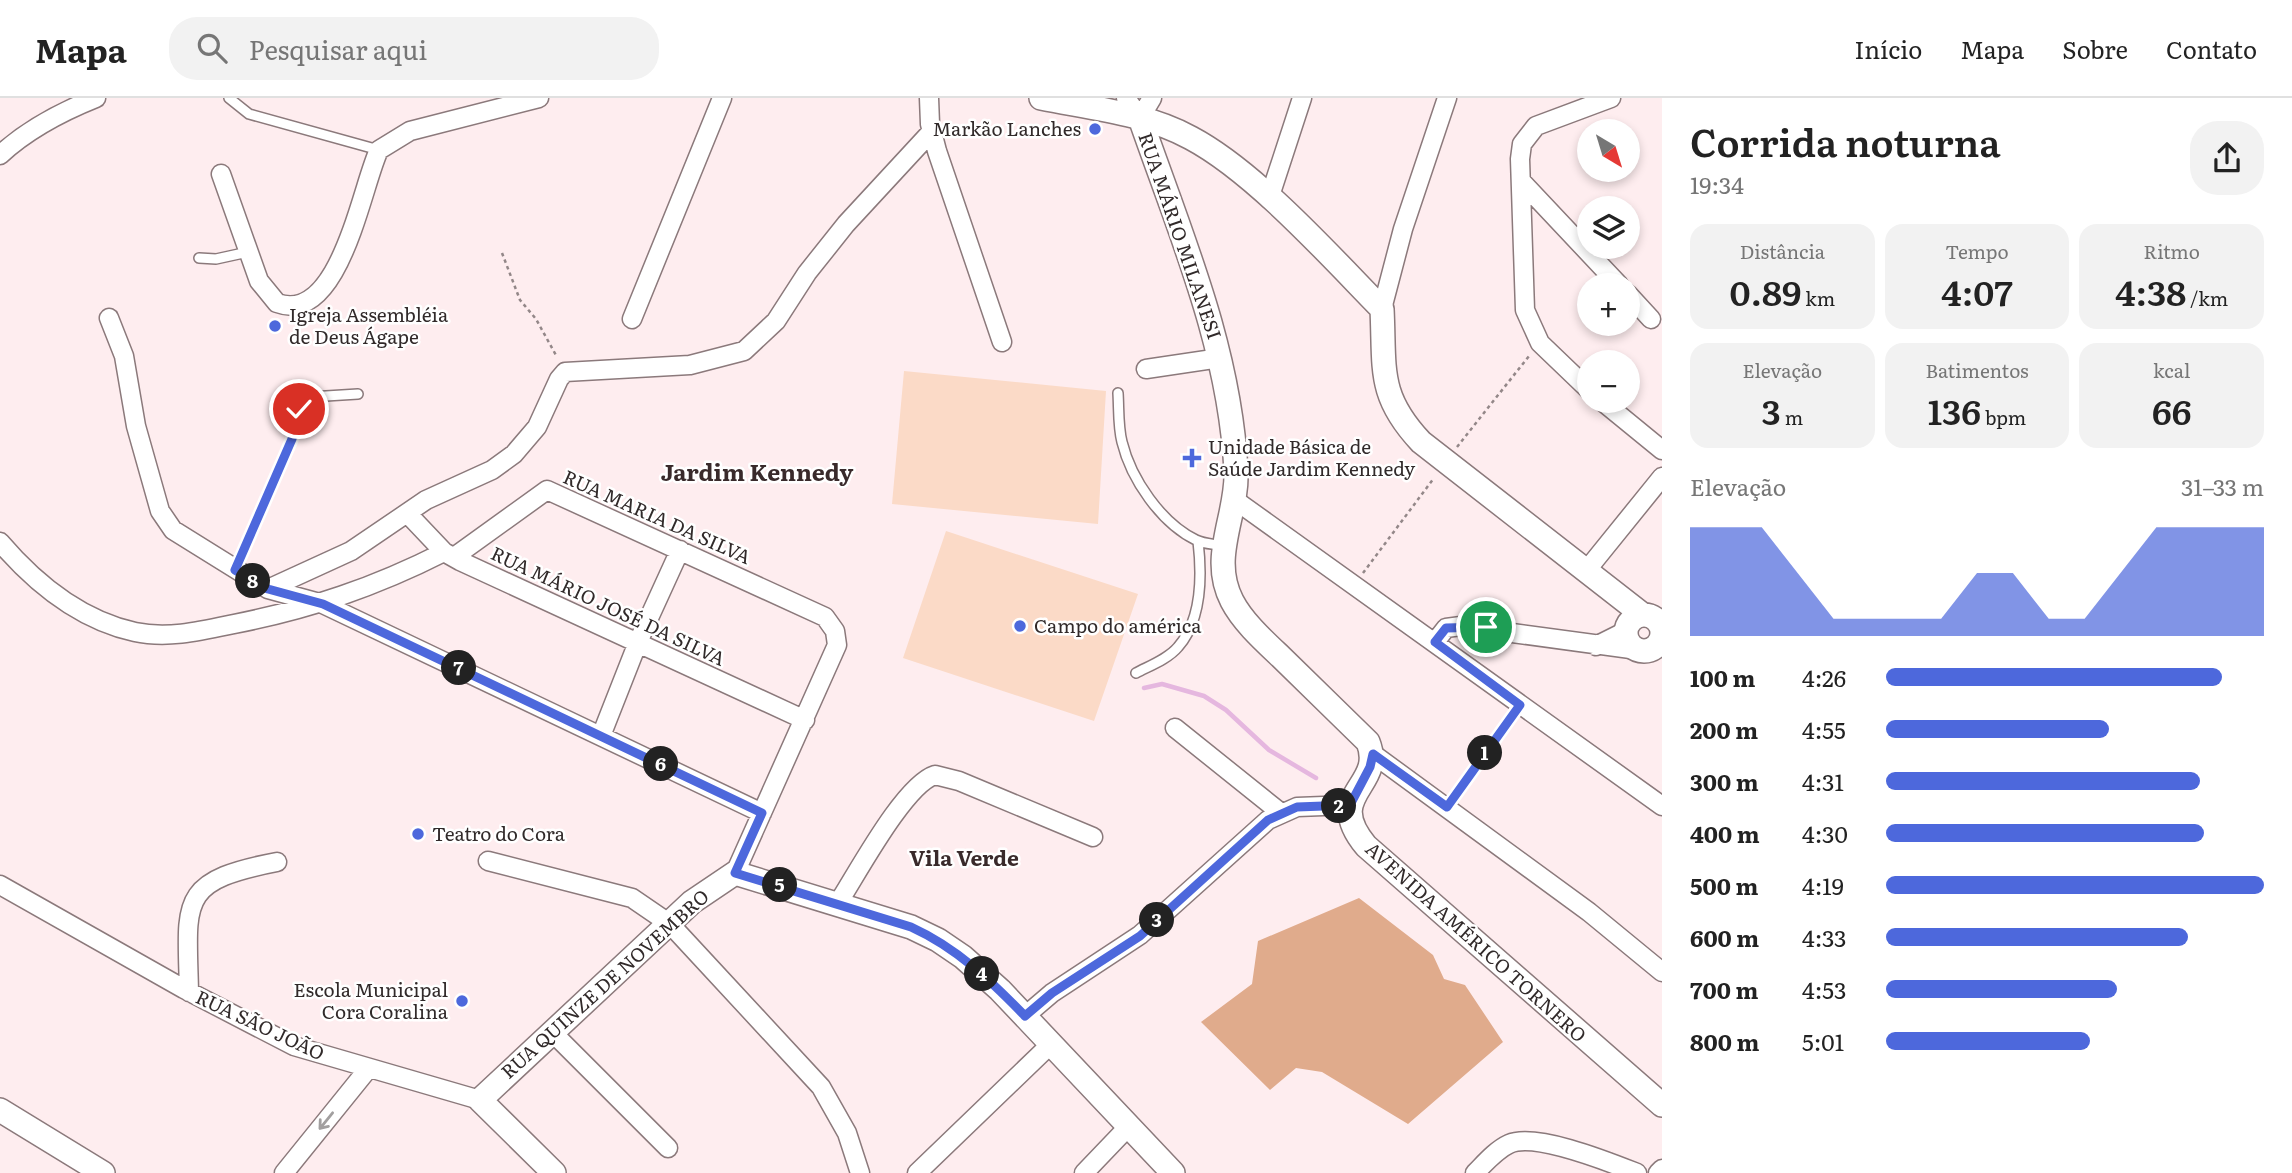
<!DOCTYPE html>
<html lang="pt">
<meta charset="utf-8">
<style>
body{margin:0;font-family:Literata,serif;background:#f2f2f2;color:#222;height:100vh;display:flex;flex-direction:column;font-size:26px;white-space:nowrap}
*{box-sizing:border-box;margin:0}
p{font-size:23px;color:#767676}
.icon{flex:none;width:38px;height:38px;fill:none;stroke:currentColor;stroke-width:2;stroke-linecap:round;stroke-linejoin:round}
.map{position:relative;flex:1;overflow:hidden}
.details{display:flex;flex-direction:column;background:#fff;width:630px}
.details>*{flex:none}
.needle{width:46px;rotate:142deg}
.buttons{position:absolute;left:1577px;top:21px;display:grid;gap:14px}
.buttons a{display:grid;place-items:center;width:63px;height:63px;border-radius:50%;background:#fff;box-shadow:0 4px 10px #0003;font-size:35px}
.pin{position:absolute;display:grid;place-items:center;width:60px;height:60px;color:#fff;margin:-30px;border:4px solid #fff;border-radius:50%;box-shadow:0 2px 7px #0007}
.km{position:absolute;width:35px;height:35px;margin:-18px;border-radius:50%;background:#222;color:#fff;font-size:19px;line-height:35px;text-align:center}
.round{display:grid;place-items:center;flex:none;width:74px;height:74px;border-radius:28px;background:#f2f2f2}
.head{display:flex;align-items:center;justify-content:space-between;height:119px;padding:0 28px}
h1{font-size:38px;font-weight:600;line-height:52px}
.stats{display:grid;grid-template-columns:repeat(3,1fr);gap:10px;height:119px;padding:7px 28px}
.stats div{display:grid;align-content:center;border-radius:18px;background:#f2f2f2;text-align:center}
.stats b{font-size:35px;font-weight:600}
.stats small{font-size:19px;font-weight:400}
.stats p{font-size:19px}
.chart{height:196px;padding:14px 28px}
.chart p{display:flex;justify-content:space-between}
.chart svg{width:100%;height:126px;margin-top:7px;fill:#4d68dc;opacity:.7}
ul{padding:0 28px;list-style:none;font-size:23px}
li{display:grid;grid-template-columns:112px 84px 1fr;align-items:center;height:52px}
li i{height:18px;border-radius:9px;background:#4d68dc}
header{display:flex;align-items:center;gap:42px;box-sizing:border-box;height:98px;padding:0 35px;background:#fff;border-bottom:2px solid #e0e0e0}
header strong{font-size:33px}
nav{display:flex;gap:38px;margin-inline-start:auto;font-size:24px}
.search{width:490px;height:63px;background:#f2f2f2;display:flex;align-items:center;gap:18px;box-sizing:border-box;padding:0 24px;border-radius:28px;color:#767676;font-size:26px}
main{display:flex;flex:1;min-height:0}
.map>svg:first-child{display:block}
</style>
<header>
<strong>Mapa</strong>
<div class="search"><svg class="icon" aria-label="search" viewBox="0 0 24 24"><circle cx="10" cy="10" r="6"/><path d="M15 15l6 6"/></svg>Pesquisar aqui</div>
<nav><a>Início</a><a>Mapa</a><a>Sobre</a><a>Contato</a></nav>
</header>
<main>
<div class="map">
<svg width="1662" height="1075" viewBox="0 0 1662 1075">
<rect width="100%" height="100%" fill="#feedef"/>
<path fill="#fbdac7" d="M 904,273 L 1106,293 L 1098,426 L 892,406 Z
M 946,433 L 1138,496 L 1094,623 L 903,560 Z"/>
<path fill="#e0ab8c" d="M 1359,800 L 1433,857 L 1444,881 L 1465,887 L 1503,944 L 1408,1026 L 1322,974 L 1296,970 L 1270,992 L 1201,924 L 1252,886 L 1258,843 Z"/>
<g fill="none" stroke-linecap="round" stroke-linejoin="round">
<path stroke="#e5b7df" stroke-width="4.5" d="M 1144,590 L 1162,586 L 1204,598 L 1226,612 L 1269,652 L 1316,680"/>
<g stroke="#8b797b" stroke-width="12">
<path id="service" d="M 229,0 L 249,16 L 379,52
M 199,160 L 216,161 L 248,154
M 1118,295 C 1119,311 1118,329 1122,344 C 1131,381 1161,425 1196,442 C 1204,446 1215,446 1223,448
M 235,472 L 292,341 L 299,311 L 310,299 L 358,296
M 1136,575 C 1149,568 1168,561 1178,549 C 1202,522 1202,477 1198,443"/>
</g>
<g stroke="#8b797b" stroke-width="21">
<path id="minor" d="M 929,0 L 930,26 L 937,53 L 1002,244
M 1126,0 L 1140,20 L 1152,0
M 0,57 C 28,31 61,14 96,0
M 221,76 L 259,183 L 277,205 C 340,228 362,86 379,52 L 410,33 L 539,0
M 1521,83 L 1619,187
M 1269,101 L 1302,0
M 1628,196 L 1651,221
M 1382,211 L 1403,131 L 1447,0
M 109,220 L 124,258 L 136,328 L 160,413 L 173,432 L 268,491 L 323,506 L 762,715
M 632,221 L 722,0
M 1146,271 L 1220,260
M 1589,292 L 1540,245 L 1525,212 L 1520,61 L 1522,46 L 1536,28 L 1611,0
M 1602,303 L 1662,352
M 1235,402 L 1662,708
M 407,415 L 444,454 L 460,463 L 805,622
M 0,444 C 35,485 81,522 135,534 C 168,541 201,533 234,526 C 310,511 375,489 444,454
M 454,459 L 547,392 L 825,519 L 835,533 L 837,547 L 735,775
M 1586,473 L 1662,379
M 268,491 L 351,453 L 426,402 L 492,372 L 514,356 L 537,329 L 559,281 L 565,274 L 690,267 L 744,253 L 776,223 L 807,175 L 846,126 L 932,33
M 1435,544 L 1446,530 L 1461,528 L 1638,552
M 1596,548 L 1626,533
M 1175,630 L 1281,715
M 601,638 L 638,544 L 680,452
M 1373,656 L 1589,814 L 1662,874
M 488,763 L 632,800 L 670,826 L 821,989 L 847,1035 L 860,1075
M 0,787 L 184,891 L 294,948 L 480,1002
M 838,805 C 857,776 904,687 935,677 L 959,683 L 1093,739
M 189,894 C 187,803 177,783 277,764
M 1025,918 L 1052,895 L 1140,837 L 1268,722 L 1297,709 L 1350,707
M 551,933 L 668,1050
M 284,1075 L 368,971
M 917,1075 L 1051,946
M 1084,1075 L 1129,1028
M 1475,1075 C 1485,1065 1496,1052 1509,1046 C 1535,1034 1609,1064 1637,1075
M 1658,1075 L 1662,1071"/>
</g>
<g stroke="#8b797b" stroke-width="26">
<path id="tertiary" d="M 1041,0 C 1091,10 1145,15 1191,40 C 1255,74 1330,158 1382,211 C 1385,271 1377,297 1421,344 L 1643,517
M 1140,20 C 1180,135 1230,249 1236,373 C 1238,417 1209,459 1232,503 C 1243,524 1263,542 1281,559 C 1310,587 1339,616 1368,644 C 1386,689 1322,695 1366,748 L 1662,1007
M1626 535a18 18 0 1 1 36 0a18 18 0 1 1-36 0Z
M 0,1012 L 103,1075
M 554,1075 L 480,1002 L 692,804 L 735,775 L 911,829 L 938,842 L 963,859 L 1000,892 L 1173,1075"/>
</g>
<path stroke="#938788" stroke-width="2.5" stroke-dasharray="3.5 3.5" stroke-linecap="butt" d="M 502,155 L 520,202 L 536,221 L 557,259
M 1457,349 L 1529,258
M 1363,475 L 1434,380
M 1455,698 L 1512,618"/>
<use href="#service" stroke="#fff" stroke-width="9"/>
<use href="#minor" stroke="#fff" stroke-width="18"/>
<use href="#tertiary" stroke="#fff" stroke-width="23"/>
</g>
<defs><path id="oneway-shaft" d="M-6 0H5M1.5-3L5.5 0L1.5 3" fill="none" stroke-width="1.6" stroke-linecap="round" stroke-linejoin="round" transform="scale(1.75)"/></defs>
<use stroke="#a29f9f" href="#oneway-shaft" transform="translate(326 1023) rotate(129)"/>
<g fill="none" stroke-linecap="round" stroke-linejoin="round">
<g stroke="#fff" stroke-width="14">
<path id="route" d="M 299,311 L 292,341 L 235,472 L 268,491 L 323,506 L 762,715 L 735,775 L 911,829 C 957,850 990,882 1025,918 L 1052,895 L 1140,838 L 1268,722 L 1297,709 L 1350,707 L 1370,669 L 1373,656 L 1447,709 L 1520,607 L 1435,544 L 1446,530 L 1486,529"/>
</g>
<use href="#route" stroke="#4d68dc" stroke-width="9"/>
</g>
<g fill="#4d68dc" stroke="#fff" stroke-width="2.5">
<circle cx="1095" cy="31" r="7"/>
<circle cx="275" cy="228" r="7"/>
<path d="M1188.5 349.5h7v7h7v7h-7v7h-7v-7h-7v-7h7z"/>
<circle cx="1020" cy="528" r="7"/>
<circle cx="418" cy="736" r="7"/>
<circle cx="462" cy="903" r="7"/>
</g>
<g text-anchor="middle" stroke-width="5" stroke-linejoin="round" paint-order="stroke">
<g font-size="19" fill="#312a2a" stroke="#fff" text-anchor="start">
<text x="1081" y="38" text-anchor="end">Markão Lanches</text>
<text x="289" y="224">Igreja Assembléia<tspan x="289" dy="22">de Deus Ágape</tspan></text>
<text x="1208" y="356">Unidade Básica de<tspan x="1208" dy="22">Saúde Jardim Kennedy</tspan></text>
<text x="1034" y="535">Campo do américa</text>
<text x="432" y="743">Teatro do Cora</text>
<text x="448" y="899" text-anchor="end">Escola Municipal<tspan x="448" dy="22">Cora Coralina</tspan></text>
</g>
<g font-size="19" fill="#312a2a" stroke="#fff">
<text transform="translate(1180 138) rotate(71)" y="7">RUA MÁRIO MILANESI</text>
<text transform="translate(657 419) rotate(24)" y="7">RUA MARIA DA SILVA</text>
<text transform="translate(608 508) rotate(25)" y="7">RUA MÁRIO JOSÉ DA SILVA</text>
<text transform="translate(1476 844) rotate(42)" y="7">AVENIDA AMÉRICO TORNERO</text>
<text transform="translate(605 886) rotate(-42)" y="7">RUA QUINZE DE NOVEMBRO</text>
<text transform="translate(260 927) rotate(25)" y="7">RUA SÃO JOÃO</text>
</g>
<g font-size="21" font-weight="bold" fill="#392a2b" stroke="#fff">
<text x="964" y="768">Vila Verde</text>
</g>
<g font-size="23" font-weight="bold" fill="#392a2b" stroke="#fff">
<text x="757" y="383">Jardim Kennedy</text>
</g>
</g>
</svg>
<div class="buttons">
<a><svg class="needle" viewBox="-14 -14 28 28"><path d="M0-13l5 13h-10z" fill="#e53935"/><path d="M0 13l5-13h-10z" fill="#767676"/></svg></a>
<a><svg class="icon" aria-label="layers" viewBox="0 0 24 24"><path d="M12 4l9 5-9 5-9-5zM3 14l9 5 9-5"/></svg></a>
<a>+</a>
<a>−</a>
</div>
<div class="pin" style="left:1486px;top:529px;background:#1e9e55"><svg class="icon" aria-label="arrive" viewBox="0 0 24 24"><path d="M6 21V4h12l-3 4 3 4H6"/></svg></div>
<div class="pin" style="left:299px;top:311px;background:#d93025"><svg class="icon" aria-label="check" viewBox="0 0 24 24"><path d="M5 12l5 5 9-10"/></svg></div>
<b class="km" style="left:1485px;top:655px">1</b>
<b class="km" style="left:1339px;top:708px">2</b>
<b class="km" style="left:1157px;top:822px">3</b>
<b class="km" style="left:982px;top:876px">4</b>
<b class="km" style="left:780px;top:787px">5</b>
<b class="km" style="left:661px;top:666px">6</b>
<b class="km" style="left:459px;top:570px">7</b>
<b class="km" style="left:253px;top:483px">8</b>
</div>
<section class="details">
<div class="head"><div><h1>Corrida noturna</h1><p>19:34</p></div><a class="round"><svg class="icon" aria-label="share" viewBox="0 0 24 24"><path d="M12 15V3M7 8l5-5 5 5M5 13v7h14v-7"/></svg></a></div>
<div class="stats">
<div><p>Distância</p><b>0.89<small> km</small></b></div>
<div><p>Tempo</p><b>4:07</b></div>
<div><p>Ritmo</p><b>4:38<small> /km</small></b></div>
</div>
<div class="stats">
<div><p>Elevação</p><b>3<small> m</small></b></div>
<div><p>Batimentos</p><b>136<small> bpm</small></b></div>
<div><p>kcal</p><b>66</b></div>
</div>
<div class="chart"><p><span>Elevação</span>31–33 m</p>
<svg viewBox="0 0 160 44" preserveAspectRatio="none"><path d="M0 44V6L10 6L20 6L30 22L40 38L50 38L60 38L70 38L80 22L90 22L100 38L110 38L120 22L130 6L140 6L150 6L160 6V44z"/></svg>
</div>
<ul>
<li><b>100 m</b>4:26<i style="width:89%"></i></li>
<li><b>200 m</b>4:55<i style="width:59%"></i></li>
<li><b>300 m</b>4:31<i style="width:83%"></i></li>
<li><b>400 m</b>4:30<i style="width:84%"></i></li>
<li><b>500 m</b>4:19<i style="width:100%"></i></li>
<li><b>600 m</b>4:33<i style="width:80%"></i></li>
<li><b>700 m</b>4:53<i style="width:61%"></i></li>
<li><b>800 m</b>5:01<i style="width:54%"></i></li>
</ul>
</section>
</main>
